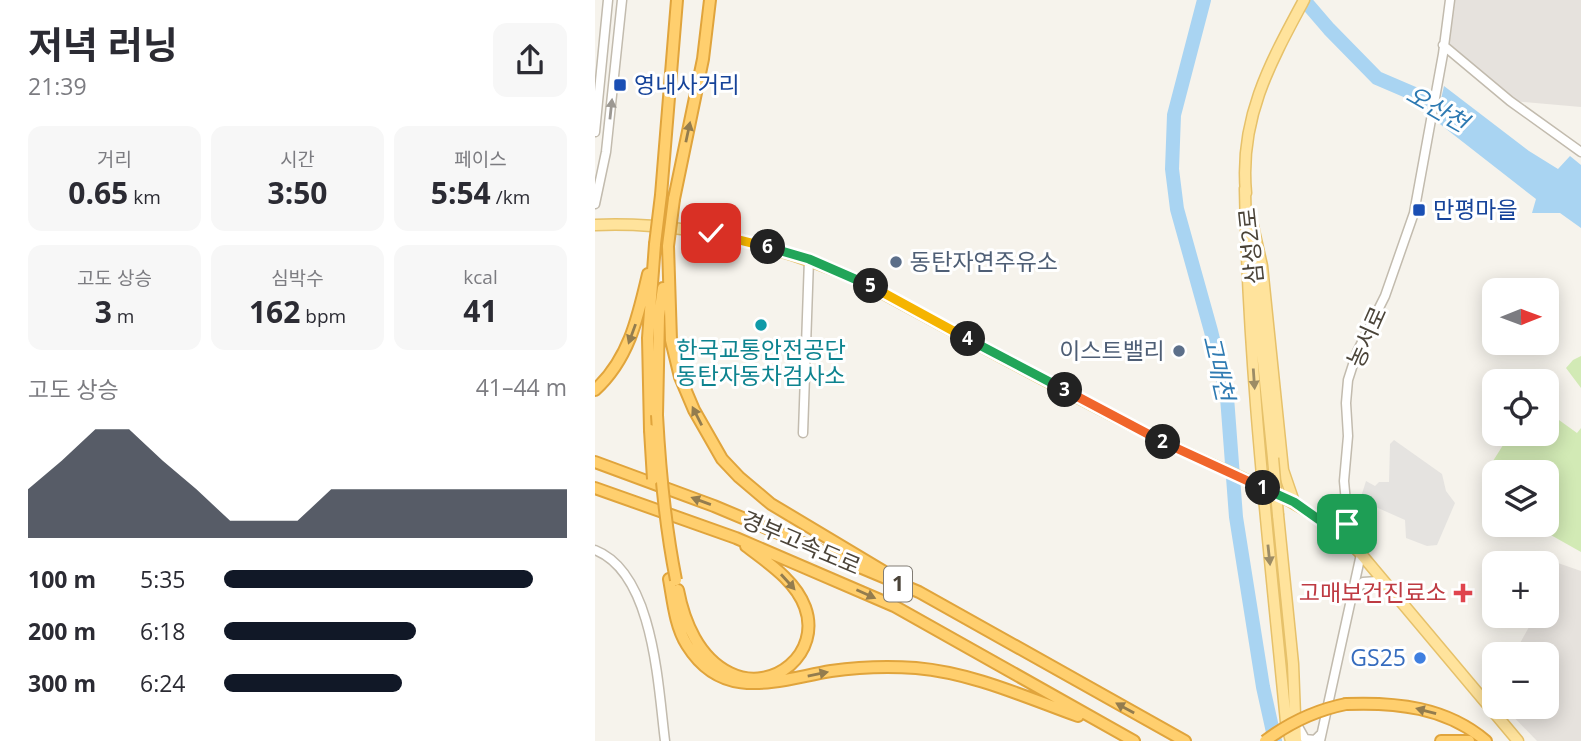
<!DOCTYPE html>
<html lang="ko">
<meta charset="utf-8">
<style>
body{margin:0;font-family:"Open Sans","Noto Sans KR",sans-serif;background:#f7f7f7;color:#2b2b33;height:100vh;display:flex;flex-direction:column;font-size:26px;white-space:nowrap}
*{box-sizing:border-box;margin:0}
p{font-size:23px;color:#7c7c81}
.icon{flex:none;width:38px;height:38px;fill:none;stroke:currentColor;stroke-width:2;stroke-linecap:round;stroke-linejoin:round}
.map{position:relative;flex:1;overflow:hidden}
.details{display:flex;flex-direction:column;background:#fff;width:595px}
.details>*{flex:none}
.needle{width:46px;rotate:89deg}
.buttons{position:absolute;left:887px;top:278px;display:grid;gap:14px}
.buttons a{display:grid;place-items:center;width:77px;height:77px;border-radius:14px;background:#fff;box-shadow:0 4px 18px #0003;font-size:35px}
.pin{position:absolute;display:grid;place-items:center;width:60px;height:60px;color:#fff;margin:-30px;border-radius:14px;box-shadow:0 4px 10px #0006}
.km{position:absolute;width:35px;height:35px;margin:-18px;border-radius:50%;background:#222;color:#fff;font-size:19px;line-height:35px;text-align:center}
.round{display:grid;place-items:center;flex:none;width:74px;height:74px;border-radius:14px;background:#f7f7f7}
.headline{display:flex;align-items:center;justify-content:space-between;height:119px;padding:0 28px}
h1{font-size:38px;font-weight:700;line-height:52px}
.stats{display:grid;grid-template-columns:repeat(3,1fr);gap:10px;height:119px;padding:7px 28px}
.stats div{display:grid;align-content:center;border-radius:14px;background:#f7f7f7;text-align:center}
.stats b{font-size:30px;font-weight:700}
.stats small{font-size:19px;font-weight:400}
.stats p{font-size:19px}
.chart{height:196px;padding:14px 28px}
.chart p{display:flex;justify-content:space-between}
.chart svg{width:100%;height:126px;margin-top:7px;fill:#111827;opacity:.7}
ul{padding:0 28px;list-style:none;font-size:23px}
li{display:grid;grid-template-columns:112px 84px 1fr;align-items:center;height:52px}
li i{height:18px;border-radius:9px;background:#111827}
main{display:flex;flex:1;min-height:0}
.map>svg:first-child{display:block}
</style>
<main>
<section class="details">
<div class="headline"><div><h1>저녁 러닝</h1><p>21:39</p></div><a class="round"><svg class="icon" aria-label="share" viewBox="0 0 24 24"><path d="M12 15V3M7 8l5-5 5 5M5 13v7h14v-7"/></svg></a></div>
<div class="stats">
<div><p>거리</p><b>0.65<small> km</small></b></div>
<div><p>시간</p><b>3:50</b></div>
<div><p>페이스</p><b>5:54<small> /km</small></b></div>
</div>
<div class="stats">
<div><p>고도 상승</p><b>3<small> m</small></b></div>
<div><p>심박수</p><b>162<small> bpm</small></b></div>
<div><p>kcal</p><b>41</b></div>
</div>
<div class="chart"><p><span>고도 상승</span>41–44 m</p>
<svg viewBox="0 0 160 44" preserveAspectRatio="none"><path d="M0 44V27L10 17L20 6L30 6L40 17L50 27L60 38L70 38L80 38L90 27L100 27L110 27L120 27L130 27L140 27L150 27L160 27V44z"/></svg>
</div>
<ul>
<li><b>100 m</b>5:35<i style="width:90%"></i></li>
<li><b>200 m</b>6:18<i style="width:56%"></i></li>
<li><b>300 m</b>6:24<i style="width:52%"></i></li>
</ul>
</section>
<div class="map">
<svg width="986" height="741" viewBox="0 0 986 741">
<rect width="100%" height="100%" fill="#f6f3ec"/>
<path fill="#e6e2dd" d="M 859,0 L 986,0 L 986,107 L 918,101 L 854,45 Z
M 960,562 L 986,571 L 986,741 L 942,741 L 909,707 L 952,707 L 952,654 L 919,654 L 940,616 L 952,616 L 952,585 Z"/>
<path fill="#d2eab5" d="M 986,356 L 986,388 L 971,368 L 978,360 Z
M 952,415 L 957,415 L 982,433 L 986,428 L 986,552 L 938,525 L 952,525 L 952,472 L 900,472 L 899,503 L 894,500 L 898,461 L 915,434 L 952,434 Z"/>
<path fill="#e5e3e0" d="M 799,440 L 847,474 L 851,491 L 860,503 L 842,545 L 832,546 L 811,538 L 810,520 L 765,500 L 771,481 L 780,486 L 784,482 L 794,482 L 795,444 Z"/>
<path fill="#a9d4f2" d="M 849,86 L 934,151 L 963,169 L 975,156 L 986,165 L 986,228 L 965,213 L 937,213 L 941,199 L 841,121 Z"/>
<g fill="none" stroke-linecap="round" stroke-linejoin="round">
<path stroke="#a9d4f2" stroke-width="14" d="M 609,0 L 579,115 L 577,169 L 582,209 L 616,331 L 632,397 L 641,517 L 668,687 L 680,741
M 709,0 L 734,29 L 782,78 L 845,105 L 852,111"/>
<g stroke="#c2bbae" stroke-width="11">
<path id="minor" d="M 848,45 L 915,101 L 986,152
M 0,132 L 13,0
M 0,204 L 11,152 L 27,0
M 208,433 L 214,259
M 750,538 L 753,524 L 749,481 L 753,436 L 751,403 L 753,380 L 762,352 L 790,296 L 819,213 L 848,54 L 855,0
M 0,550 C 59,573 63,686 70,741
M 758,594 L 768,582 L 783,581 L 790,584
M 701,723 L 710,739 L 720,740 L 725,735
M 725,741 L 766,554"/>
</g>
<g stroke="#e6c16a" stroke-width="13">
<path id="major" d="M 650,189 C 653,368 674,545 691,722 L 696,741
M 651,193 C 644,119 675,63 709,0
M 655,213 L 667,266 L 688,470 L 699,502
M 0,225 C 92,221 182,245 265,281 C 364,335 464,389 565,440 C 634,475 711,497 766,554 L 923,741
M 657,254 L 678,458
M 683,515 L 698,664 L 701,741"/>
</g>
<g stroke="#e0a43c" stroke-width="14">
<path id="highway" d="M 66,195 L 82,0
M 79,199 L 108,59 L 115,0
M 73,246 L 76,340 L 85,377 L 99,410 L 127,459 L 144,477 L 176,504 L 293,574
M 0,390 C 34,359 43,317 53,274
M 62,415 L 64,316 L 68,288
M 55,430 L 53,338 L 60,244
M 0,462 L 119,506 L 324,592 L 590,741
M 0,488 L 141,538 L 299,606 L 539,741
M 74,579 C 78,601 80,626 92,645 C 128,703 182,680 236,671 C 264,667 293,666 321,668 C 378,673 430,697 483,716
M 83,590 C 89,622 104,658 135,673 C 178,694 227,653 210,607 C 200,580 173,563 151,546
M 751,704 C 801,702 851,707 891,741
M 846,741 L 874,741"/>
</g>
<use href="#minor" stroke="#fff" stroke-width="8"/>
<use href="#major" stroke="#ffe39c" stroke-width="10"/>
<use href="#highway" stroke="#ffcf6e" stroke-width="10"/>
<g stroke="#e6c16a" stroke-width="13" stroke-linecap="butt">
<path id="major-bridge" d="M 678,458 L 683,515"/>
</g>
<g stroke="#e0a43c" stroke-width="14" stroke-linecap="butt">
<path id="highway-bridge" d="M 60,244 L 66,195
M 73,246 L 79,199
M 62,415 C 65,471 70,525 81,580
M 55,430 L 58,479
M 670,741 C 694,723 721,710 751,704"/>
</g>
<use href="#major-bridge" stroke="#ffe39c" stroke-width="10"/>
<use href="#highway-bridge" stroke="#ffcf6e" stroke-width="10"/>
</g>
<defs><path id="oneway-solid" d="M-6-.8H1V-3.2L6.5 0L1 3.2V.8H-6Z" transform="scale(1.75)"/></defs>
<use fill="#9c9892" href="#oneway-solid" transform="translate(16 109) rotate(-84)"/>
<g fill="#937c4e">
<use href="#oneway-solid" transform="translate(93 132) rotate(-78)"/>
<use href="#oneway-solid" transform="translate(37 334) rotate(110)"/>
<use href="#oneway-solid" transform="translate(102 416) rotate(-117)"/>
<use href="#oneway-solid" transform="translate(106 501) rotate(-160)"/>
<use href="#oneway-solid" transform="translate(193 582) rotate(48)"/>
<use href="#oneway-solid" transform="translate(271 594) rotate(24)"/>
<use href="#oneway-solid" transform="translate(223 674) rotate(-11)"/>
<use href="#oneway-solid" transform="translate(530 708) rotate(-151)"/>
<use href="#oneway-solid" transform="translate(831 711) rotate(-165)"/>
</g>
<g fill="#9c8c66">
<use href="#oneway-solid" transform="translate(659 379) rotate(86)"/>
<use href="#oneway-solid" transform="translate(674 555) rotate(84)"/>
</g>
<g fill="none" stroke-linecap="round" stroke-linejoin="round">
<g stroke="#fff" stroke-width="14">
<path id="split-1" d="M 668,488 L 699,502 L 750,538 L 752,524"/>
</g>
<g stroke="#fff" stroke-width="14">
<path id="split-2" d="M 568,442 L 668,488"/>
</g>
<g stroke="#fff" stroke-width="14">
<path id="split-3" d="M 470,390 L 568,442"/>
</g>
<g stroke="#fff" stroke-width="14">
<path id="split-4" d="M 373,339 L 470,390"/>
</g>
<g stroke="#fff" stroke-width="14">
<path id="split-5" d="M 276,286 L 373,339"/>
</g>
<g stroke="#fff" stroke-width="14">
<path id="split-6" d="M 173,247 L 214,259 L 276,286"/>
</g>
<g stroke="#fff" stroke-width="14">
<path id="split-7" d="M 116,233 L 173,247"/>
</g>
<use href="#split-1" stroke="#22a559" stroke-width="9"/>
<use href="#split-2" stroke="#f0652b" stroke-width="9"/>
<use href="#split-3" stroke="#f0652b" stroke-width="9"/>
<use href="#split-4" stroke="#22a559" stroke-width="9"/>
<use href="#split-5" stroke="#f5b400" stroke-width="9"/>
<use href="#split-6" stroke="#22a559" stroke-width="9"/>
<use href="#split-7" stroke="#f5b400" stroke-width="9"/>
</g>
<g fill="#1a4fb4" stroke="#fff" stroke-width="2.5">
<rect x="18" y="78" width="14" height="14" rx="3.5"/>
<rect x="817" y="203" width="14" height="14" rx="3.5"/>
</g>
<g fill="#5c6f8a" stroke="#fff" stroke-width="2.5">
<circle cx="301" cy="262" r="7"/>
<circle cx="584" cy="351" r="7"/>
</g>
<circle fill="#0f9aa8" stroke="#fff" stroke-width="2.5" cx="166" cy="325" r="7"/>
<path fill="#e0444e" stroke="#fff" stroke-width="2.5" d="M864.5 582.5h7v7h7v7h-7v7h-7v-7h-7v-7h7z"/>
<circle fill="#3f7fe0" stroke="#fff" stroke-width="2.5" cx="825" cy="658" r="7"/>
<g text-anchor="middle" stroke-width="6" stroke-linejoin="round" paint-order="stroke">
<rect fill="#fff" stroke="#817c74" stroke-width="2" x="289" y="566.5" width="28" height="35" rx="5"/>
<g font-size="21" font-weight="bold" fill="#4b4439">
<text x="303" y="591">1</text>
</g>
<g font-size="23" fill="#164399" stroke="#fff" text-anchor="start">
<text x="39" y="93">영내사거리</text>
<text x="838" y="218">만평마을</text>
</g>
<g font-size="23" fill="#4b4439" stroke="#fff">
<text transform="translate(656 246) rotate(-96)" y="8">삼성2로</text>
<text transform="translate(772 337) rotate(-66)" y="8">농서로</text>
<text transform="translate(206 543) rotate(23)" y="8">경부고속도로</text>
</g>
<g font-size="23" fill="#4e5e75" stroke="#fff" text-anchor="start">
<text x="315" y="270">동탄자연주유소</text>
<text x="570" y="359" text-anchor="end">이스트밸리</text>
</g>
<g font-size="23" fill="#0d838f" stroke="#fff">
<text x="166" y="358">한국교통안전공단<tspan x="166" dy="26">동탄자동차검사소</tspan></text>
</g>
<g font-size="23" fill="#be3a42" stroke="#fff" text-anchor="end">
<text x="852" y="601">고매보건진료소</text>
</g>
<g font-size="23" fill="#366cbe" stroke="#fff" text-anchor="end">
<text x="811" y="666">GS25</text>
</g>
<g font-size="24" font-style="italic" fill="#2e7ab2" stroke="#fff">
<text transform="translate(842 109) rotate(30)" y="8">오산천</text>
<text transform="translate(623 368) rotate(77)" y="8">고매천</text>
</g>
</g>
</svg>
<div class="buttons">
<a><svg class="needle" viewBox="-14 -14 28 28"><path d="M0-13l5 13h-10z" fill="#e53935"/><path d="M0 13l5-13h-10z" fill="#7c7c81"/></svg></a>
<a><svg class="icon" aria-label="locate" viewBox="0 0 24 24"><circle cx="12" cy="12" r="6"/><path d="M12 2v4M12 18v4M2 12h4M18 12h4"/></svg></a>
<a><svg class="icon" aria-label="layers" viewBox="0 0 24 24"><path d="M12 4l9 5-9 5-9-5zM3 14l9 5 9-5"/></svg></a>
<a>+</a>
<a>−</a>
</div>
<div class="pin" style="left:752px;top:524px;background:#1e9e55"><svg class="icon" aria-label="arrive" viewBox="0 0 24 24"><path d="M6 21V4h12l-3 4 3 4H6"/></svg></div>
<div class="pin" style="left:116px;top:233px;background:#d93025"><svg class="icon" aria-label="check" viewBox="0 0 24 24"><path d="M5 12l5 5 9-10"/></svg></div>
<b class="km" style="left:668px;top:488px">1</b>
<b class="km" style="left:568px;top:442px">2</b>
<b class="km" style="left:470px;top:390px">3</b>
<b class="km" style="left:373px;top:339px">4</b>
<b class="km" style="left:276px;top:286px">5</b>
<b class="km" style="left:173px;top:247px">6</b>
</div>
</main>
